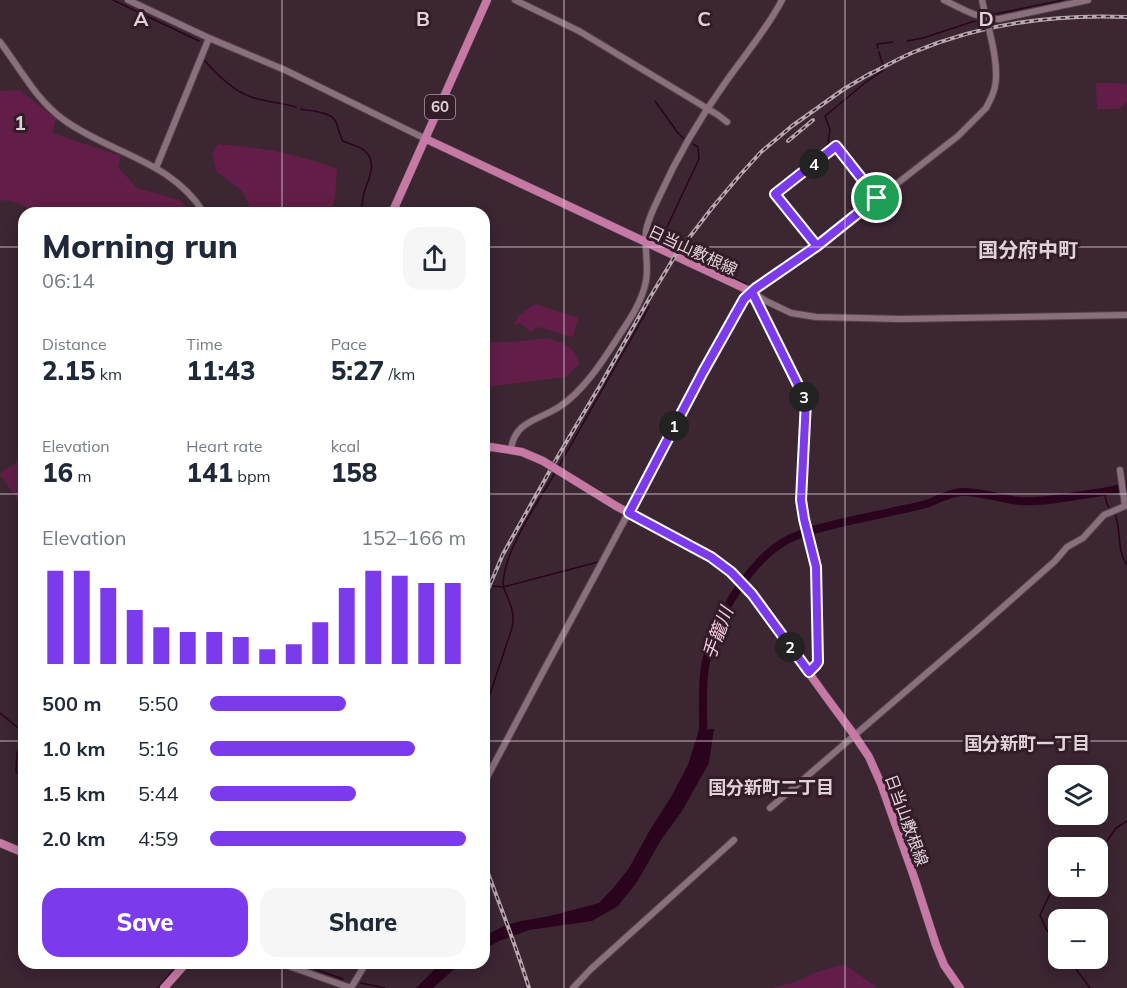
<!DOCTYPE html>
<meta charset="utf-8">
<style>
body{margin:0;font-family:Mulish,"Noto Sans JP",sans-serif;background:#f6f6f7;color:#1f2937;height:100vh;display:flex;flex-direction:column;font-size:22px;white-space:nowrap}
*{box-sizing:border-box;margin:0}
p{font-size:20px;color:#747a83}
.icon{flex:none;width:33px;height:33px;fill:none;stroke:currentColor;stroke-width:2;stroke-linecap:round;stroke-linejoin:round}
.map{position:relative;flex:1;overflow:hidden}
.panel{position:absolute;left:18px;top:207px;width:472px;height:762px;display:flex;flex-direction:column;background:#fff;border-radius:18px;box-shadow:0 3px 15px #0003}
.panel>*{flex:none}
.buttons{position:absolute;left:1048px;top:765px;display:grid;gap:12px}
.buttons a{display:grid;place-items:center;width:60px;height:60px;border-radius:12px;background:#fff;box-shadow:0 3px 15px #0003;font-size:30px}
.pin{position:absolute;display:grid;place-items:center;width:51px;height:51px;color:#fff;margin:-26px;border:3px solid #fff;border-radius:50%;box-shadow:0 2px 6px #0007}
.km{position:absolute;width:30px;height:30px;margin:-15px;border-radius:50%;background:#222;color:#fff;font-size:16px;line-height:30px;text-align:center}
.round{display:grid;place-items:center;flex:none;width:63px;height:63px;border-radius:18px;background:#f6f6f7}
.head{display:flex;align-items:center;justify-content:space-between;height:102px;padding:0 24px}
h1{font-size:33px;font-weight:800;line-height:45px}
.metrics{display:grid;grid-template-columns:repeat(3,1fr);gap:9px;height:102px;padding:6px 24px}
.metrics div{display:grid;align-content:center}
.metrics b{font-size:26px;font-weight:800}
.metrics small{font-size:16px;font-weight:400}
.metrics p{font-size:16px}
.chart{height:168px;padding:12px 24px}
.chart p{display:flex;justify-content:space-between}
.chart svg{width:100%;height:108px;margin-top:6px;stroke:#7c3aed;stroke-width:6}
.cta{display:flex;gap:12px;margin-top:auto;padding:12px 24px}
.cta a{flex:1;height:69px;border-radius:18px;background:#7c3aed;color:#fff;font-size:24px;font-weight:800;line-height:69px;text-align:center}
.cta a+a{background:#f6f6f7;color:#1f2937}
ul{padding:0 24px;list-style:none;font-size:20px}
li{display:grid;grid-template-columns:96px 72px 1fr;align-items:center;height:45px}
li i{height:15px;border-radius:8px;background:#7c3aed}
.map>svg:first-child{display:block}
</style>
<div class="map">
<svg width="1127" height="988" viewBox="0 0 1127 988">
<rect width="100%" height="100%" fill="#3b2632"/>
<path fill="#621e48" d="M 1096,83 L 1114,83 L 1127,84 L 1127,102 L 1119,109 L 1097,109 Z
M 20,90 L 56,119 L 52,133 L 121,156 L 118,167 L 137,188 L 180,200 L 190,213 L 31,213 L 29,208 L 8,200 L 0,201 L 0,91 Z
M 218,144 C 259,147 299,154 337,169 L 335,197 L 331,213 L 253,213 L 242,191 L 216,171 L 212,153 Z
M 535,304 L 578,318 L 573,337 L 538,327 L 531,332 L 520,323 L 514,325 L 519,315 Z
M 548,338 C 564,344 575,345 579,364 L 566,377 L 485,387 L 485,342 L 511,342 Z
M 24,457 L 24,508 L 0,475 L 2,472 Z
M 844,964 L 878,988 L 771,988 L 792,983 L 817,972 Z"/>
<path fill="#2a041c" d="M 714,729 L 709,763 L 682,811 L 661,840 L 637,882 L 618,906 L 592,921 L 529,930 L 499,941 L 485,949 L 485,936 L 504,926 L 521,921 L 550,916 L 599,903 L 614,887 L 629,868 L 650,830 L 671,797 L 688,765 L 699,730 Z
M 441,963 L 461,963 L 433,988 L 416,988 Z"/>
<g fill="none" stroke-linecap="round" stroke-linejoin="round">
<path stroke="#2a041c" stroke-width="1.5" d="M 113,0 L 199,41
M 991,15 L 1063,0
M 907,41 L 923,38 L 975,21
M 878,48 L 877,44 L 893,42
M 879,52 L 883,66
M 205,61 C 219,76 234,92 254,98 C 268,102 282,103 296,107
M 655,101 L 678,133 L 684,139
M 301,109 C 312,111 332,112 336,122 C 339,129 339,135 343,141 C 349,144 360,146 365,151 C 378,163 368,180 364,193 C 362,200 362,206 362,213
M 827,149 L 830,130 L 825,116 L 866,82 L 884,70
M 659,244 L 699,159 L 698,147 L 693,144
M 696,261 L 746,284
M 559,466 L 649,307
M 1104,492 L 1107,504 L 1110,509
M 1115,514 C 1122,531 1116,550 1127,565
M 484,583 L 487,584
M 493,586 L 503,587 L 598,562
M 490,694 L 512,628 C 514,619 513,610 509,601 C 507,594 503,590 503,583 C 505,549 538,502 555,473
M 484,710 L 487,702
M 0,713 L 23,732 L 24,736 L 17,753 L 16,772 L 24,776
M 1098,854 L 1116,828 L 1127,821
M 1059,884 L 1052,890 L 1040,915 L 1046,929 L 1059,947
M 1068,958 L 1090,988
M 298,963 L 343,979
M 361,983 L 385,988
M 158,988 L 179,963"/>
<path stroke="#2a041c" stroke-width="8" d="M 703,740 C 704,716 701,691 705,667 C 712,622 753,551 798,535 C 825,525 854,520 882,514 C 897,510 912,508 926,504 C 938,500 948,493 961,492 C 980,491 1000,499 1019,501 C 1039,503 1063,498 1082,495 C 1097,493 1113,491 1127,486"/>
<g stroke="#54424b" stroke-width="8">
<path id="minor" d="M 128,0 L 209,38 L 285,70 L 426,139
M 515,0 L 579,31 L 718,115 L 727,122
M 944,0 C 962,9 979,19 999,19 L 1088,0
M 0,42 C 20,68 36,100 64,120 C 111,154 171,160 204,213
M 156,168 L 209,38
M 817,246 L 775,194 L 836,146 L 877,198
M 753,293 L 766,301 L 791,313 L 816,317 L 901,319 L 1127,315
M 511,449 C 515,421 539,420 559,407 C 584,391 604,359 620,334 C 631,318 642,301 646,281 C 649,265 644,248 646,231 C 648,219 654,208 659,197 C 677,157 700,118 725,83 C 744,56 767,29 782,0
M 484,783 L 544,670 L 599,568 L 716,348 L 744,299 L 756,288 L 817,246 L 958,136 L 986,108
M 770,808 L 977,630 L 1055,561 L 1067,547 L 1083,538 L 1104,515 L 1125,506 L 1120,470
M 280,963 L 351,988
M 351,988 L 366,963
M 573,988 L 591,969 L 734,840"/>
</g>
<g stroke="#54424b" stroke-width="9">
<path id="major" d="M 426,139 L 752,292 L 806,401 L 801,500 L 804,518 L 816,567 L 818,662 L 816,665 L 809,672
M 392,213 L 487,0
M 484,448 L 491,447 L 522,452
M 616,506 L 711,557 L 731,572 L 753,595 L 824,694 L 855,736 L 869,757 L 881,784 L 914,877 L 936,945 L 944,965 L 960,988
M 0,843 L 24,853
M 164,988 L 186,963"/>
</g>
<use href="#minor" stroke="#8a707d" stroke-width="6"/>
<use href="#major" stroke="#c579a4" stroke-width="8"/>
<g stroke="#b7a7b0" stroke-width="4">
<path id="rail" d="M 864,77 C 881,69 897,59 914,52 C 981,24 1055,14 1127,17
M 788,141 L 813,120
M 484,599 L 503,554 L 561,451 L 601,384 L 649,299 L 675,256 L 712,208 L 740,175 L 761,152 L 792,126 L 844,89 L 871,73
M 484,862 C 499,904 516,945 529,988"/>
</g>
<use href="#rail" stroke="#311c28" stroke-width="1.5" stroke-dasharray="4.5" stroke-linecap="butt"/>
<g stroke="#54424b" stroke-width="8" stroke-linecap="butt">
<path id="minor-bridge" d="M 982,0 C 987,24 1000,63 995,86 C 994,94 990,100 986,108"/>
</g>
<g stroke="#54424b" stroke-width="9" stroke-linecap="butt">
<path id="major-bridge" d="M 522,452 L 543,461 L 616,506"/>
</g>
<use href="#minor-bridge" stroke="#8a707d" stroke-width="6"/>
<use href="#major-bridge" stroke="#c579a4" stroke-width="8"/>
</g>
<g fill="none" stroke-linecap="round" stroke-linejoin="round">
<g stroke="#fff" stroke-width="12">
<path id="route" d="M 877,198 L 817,246 L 756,288 L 744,299 L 703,372 L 629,513 L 711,557 L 731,572 L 752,594 L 809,672 L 816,665 L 818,662 L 816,567 L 804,519 L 801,500 L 806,401 L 752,292 L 756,288 L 817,246 L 775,194 L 836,146 L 877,198"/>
</g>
<use href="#route" stroke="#7c3aed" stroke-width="8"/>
</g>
<path fill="none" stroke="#e1d2da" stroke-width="1.5" stroke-opacity="0.55" d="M 282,0 L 282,213M 564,0 L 564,988M 845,0 L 845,988M 0,247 L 24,247M 484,247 L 1127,247M 0,494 L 24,494M 484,494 L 1127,494M 0,741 L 24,741M 484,741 L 1127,741M 282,963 L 282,988"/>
<g text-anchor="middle" stroke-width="6" stroke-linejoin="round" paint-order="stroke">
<rect fill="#311c28" stroke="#ac9ba5" stroke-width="1.5" x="425" y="95" width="30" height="24" rx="4.5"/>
<g font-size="15" font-weight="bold" fill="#e1d2da">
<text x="440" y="112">60</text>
</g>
<g font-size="16" fill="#e1d2da" stroke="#311c28">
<text transform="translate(693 250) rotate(25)" y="6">日当山敷根線</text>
<text transform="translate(907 820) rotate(70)" y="6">日当山敷根線</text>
</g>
<g font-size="18" font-style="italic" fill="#fbcde5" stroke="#311c28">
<text transform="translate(718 633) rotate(-69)" y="6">手籠川</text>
</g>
<g font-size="18" font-weight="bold" fill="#e1d2da" stroke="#311c28">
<text x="1027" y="750">国分新町一丁目</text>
<text x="771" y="794">国分新町二丁目</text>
</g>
<g font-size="20" font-weight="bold" fill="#e1d2da" stroke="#311c28">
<text x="1028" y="257">国分府中町</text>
</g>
</g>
<g font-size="20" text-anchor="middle" font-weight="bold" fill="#e1d2da" stroke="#311c28" stroke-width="6" stroke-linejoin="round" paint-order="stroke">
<text x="141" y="26">A</text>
<text x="423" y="26">B</text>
<text x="704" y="26">C</text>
<text x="986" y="26">D</text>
<text x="20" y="130">1</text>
</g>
</svg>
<div class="buttons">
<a><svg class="icon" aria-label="layers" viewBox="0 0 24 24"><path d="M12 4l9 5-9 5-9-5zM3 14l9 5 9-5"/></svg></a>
<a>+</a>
<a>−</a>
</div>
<div class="pin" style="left:877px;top:198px;background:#1e9e55"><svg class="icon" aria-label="arrive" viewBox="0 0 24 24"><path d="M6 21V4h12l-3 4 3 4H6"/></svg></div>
<b class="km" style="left:674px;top:426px">1</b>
<b class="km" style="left:790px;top:647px">2</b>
<b class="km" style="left:804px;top:397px">3</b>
<b class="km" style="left:814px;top:164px">4</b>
<section class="panel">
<div class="head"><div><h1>Morning run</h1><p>06:14</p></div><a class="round"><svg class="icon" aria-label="share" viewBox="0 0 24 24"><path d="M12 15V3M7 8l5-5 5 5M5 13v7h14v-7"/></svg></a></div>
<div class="metrics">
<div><p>Distance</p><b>2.15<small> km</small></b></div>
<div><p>Time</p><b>11:43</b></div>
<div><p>Pace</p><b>5:27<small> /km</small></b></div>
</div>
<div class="metrics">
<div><p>Elevation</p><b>16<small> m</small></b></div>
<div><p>Heart rate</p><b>141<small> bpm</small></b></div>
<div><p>kcal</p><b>158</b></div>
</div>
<div class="chart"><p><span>Elevation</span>152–166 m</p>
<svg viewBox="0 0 160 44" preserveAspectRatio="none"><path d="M5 44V6M15 44V6M25 44V13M35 44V22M45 44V29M55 44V31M65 44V31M75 44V33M85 44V38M95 44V36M105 44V27M115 44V13M125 44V6M135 44V8M145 44V11M155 44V11"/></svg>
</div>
<ul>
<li><b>500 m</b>5:50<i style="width:53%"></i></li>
<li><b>1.0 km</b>5:16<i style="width:80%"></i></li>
<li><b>1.5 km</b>5:44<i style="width:57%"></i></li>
<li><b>2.0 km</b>4:59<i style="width:100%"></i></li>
</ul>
<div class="cta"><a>Save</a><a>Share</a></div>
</section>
</div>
